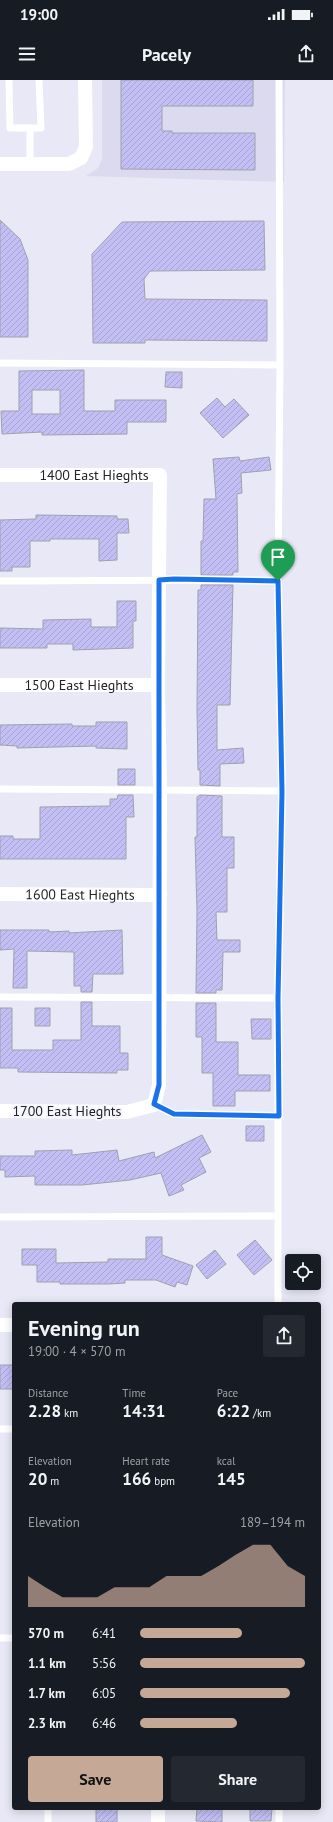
<!DOCTYPE html>
<meta charset="utf-8">
<style>
body{margin:0;font-family:"PT Sans",sans-serif;background:#242831;color:#f1f3f6;height:100vh;display:flex;flex-direction:column;font-size:15px;white-space:nowrap}
*{box-sizing:border-box;margin:0}
p{font-size:13px;color:#9ea1a6}
.icon{flex:none;width:22px;height:22px;fill:none;stroke:currentColor;stroke-width:2;stroke-linecap:round;stroke-linejoin:round}
.map{position:relative;flex:1;overflow:hidden}
.side{position:absolute;left:12px;top:1222px;width:309px;height:508px;display:flex;flex-direction:column;background:#171b24;border-radius:4px;box-shadow:0 2px 10px #0003}
.side>*{flex:none}
.buttons{position:absolute;left:285px;top:1174px;display:grid;gap:8px}
.buttons a{display:grid;place-items:center;width:36px;height:36px;border-radius:4px;background:#171b24;box-shadow:0 2px 10px #0003;font-size:20px}
.pin{position:absolute;display:grid;place-items:center;width:34px;height:34px;color:#fff;margin:-41px -17px;border-radius:50% 50% 50% 0;rotate:-45deg;box-shadow:0 0 4px #0007}
.pin .icon{rotate:45deg}
.round{display:grid;place-items:center;flex:none;width:42px;height:42px;border-radius:4px;background:#242831}
.head{display:flex;align-items:center;justify-content:space-between;height:68px;padding:0 16px}
h1{font-size:22px;font-weight:800;line-height:30px}
.metrics{display:grid;grid-template-columns:repeat(3,1fr);gap:6px;height:68px;padding:4px 16px}
.metrics div{display:grid;align-content:center}
.metrics b{font-size:17px;font-weight:800}
.metrics small{font-size:11px;font-weight:400}
.metrics p{font-size:11px}
.chart{height:112px;padding:8px 16px}
.chart p{display:flex;justify-content:space-between}
.chart svg{width:100%;height:72px;margin-top:4px;fill:#c6a896;opacity:.7}
.button{display:flex;gap:8px;margin-top:auto;padding:8px 16px}
.button a{flex:1;height:46px;border-radius:4px;background:#c6a896;color:#111;font-size:16px;font-weight:800;line-height:46px;text-align:center}
.button a+a{background:#242831;color:#f1f3f6}
ul{padding:0 16px;list-style:none;font-size:13px}
li{display:grid;grid-template-columns:64px 48px 1fr;align-items:center;height:30px}
li i{height:10px;border-radius:5px;background:#c6a896}
.status{display:flex;justify-content:space-between;align-items:center;height:28px;padding:0 20px;background:#171b24;direction:ltr}
.status svg{height:11px;fill:currentColor}
header{display:flex;justify-content:space-between;align-items:center;height:52px;padding:0 16px;background:#171b24;font-size:18px;font-weight:800}
.map>svg:first-child{display:block}
</style>
<div class="status"><b>19:00</b><svg viewBox="0 0 49 12"><path d="M0 12V9h3v3zM5 12V6h3v6zM10 12V3h3v9zM15 12V0h3v12zM26 1h20v11H26zM47 4h2v5h-2z"/></svg></div>
<header><svg class="icon" aria-label="menu" viewBox="0 0 24 24"><path d="M4 6h16M4 12h16M4 18h16"/></svg>Pacely<svg class="icon" aria-label="share" viewBox="0 0 24 24"><path d="M12 15V3M7 8l5-5 5 5M5 13v7h14v-7"/></svg></header>
<div class="map">
<svg width="333" height="1742" viewBox="0 0 333 1742">
<defs>
<pattern id="building-hatch" width="6" height="6" patternUnits="userSpaceOnUse"><rect width="6" height="6" fill="#c3bff5"/><path d="M-1 1l2-2M0 6l6-6M5 7l2-2" fill="none" stroke="#a7a4d2"/></pattern>
</defs>
<rect width="100%" height="100%" fill="#e8e8f6"/>
<path fill="#dbdaef" d="M 102,0 L 285,0 L 284,102 L 86,96 L 98,88 L 102,79 Z"/>
<path fill="url(#building-hatch)" stroke="#a0a0ad" fill-rule="evenodd" d="M 121,0 L 253,0 L 253,26 L 162,26 L 162,51 L 172,51 L 172,53 L 255,53 L 255,90 L 121,89 Z
M 0,140 L 20,159 L 28,180 L 28,257 L 0,257 Z
M 264,141 L 265,190 L 150,191 L 144,199 L 145,219 L 267,220 L 267,261 L 145,260 L 145,263 L 93,263 L 92,174 L 122,142 Z
M 84,290 L 84,331 L 115,331 L 115,320 L 166,320 L 166,342 L 127,342 L 127,354 L 42,355 L 42,352 L 2,354 L 1,331 L 19,331 L 19,291 ZM 32,310 L 60,310 L 60,334 L 32,334 Z
M 166,292 L 182,292 L 182,308 L 165,307 Z
M 217,318 L 225,327 L 234,319 L 249,335 L 223,358 L 200,333 Z
M 239,377 L 240,381 L 269,377 L 271,390 L 241,393 L 242,413 L 237,414 L 238,492 L 233,492 L 233,495 L 201,495 L 201,461 L 203,461 L 204,419 L 216,419 L 213,379 Z
M 36,435 L 117,436 L 117,439 L 128,439 L 129,453 L 117,453 L 117,480 L 99,481 L 99,459 L 50,459 L 50,461 L 30,461 L 30,487 L 12,487 L 12,491 L 0,491 L 0,440 L 36,439 Z
M 201,505 L 233,505 L 230,625 L 217,625 L 217,670 L 243,668 L 244,683 L 220,684 L 220,706 L 200,705 L 200,690 L 198,690 L 197,628 L 198,510 L 201,510 Z
M 117,521 L 136,521 L 136,541 L 133,541 L 133,568 L 73,570 L 73,564 L 47,564 L 47,568 L 0,568 L 0,548 L 43,549 L 43,540 L 91,539 L 91,547 L 117,547 Z
M 96,642 L 127,642 L 127,669 L 96,668 L 96,666 L 17,668 L 17,666 L 0,665 L 0,645 L 72,644 L 72,646 L 96,646 Z
M 118,689 L 135,689 L 135,705 L 118,705 Z
M 118,715 L 133,715 L 134,737 L 126,737 L 126,779 L 0,779 L 0,756 L 13,756 L 13,759 L 40,759 L 40,727 L 110,726 L 110,719 L 117,719 Z
M 200,715 L 222,716 L 222,757 L 234,757 L 234,788 L 227,788 L 227,832 L 216,832 L 217,860 L 240,860 L 240,872 L 223,872 L 222,910 L 216,910 L 216,913 L 196,913 L 197,832 L 195,757 L 197,757 L 197,717 Z
M 0,850 L 49,850 L 49,852 L 69,851 L 69,853 L 122,850 L 123,894 L 93,894 L 92,912 L 81,912 L 81,906 L 74,906 L 74,872 L 27,871 L 27,908 L 13,908 L 14,869 L 0,870 Z
M 81,922 L 92,922 L 92,946 L 120,946 L 120,973 L 128,973 L 128,990 L 117,990 L 117,993 L 18,992 L 18,988 L 0,988 L 0,928 L 12,928 L 12,970 L 53,970 L 53,960 L 81,960 Z
M 196,923 L 216,923 L 216,962 L 238,962 L 238,995 L 270,995 L 270,1011 L 235,1011 L 235,1026 L 213,1026 L 213,993 L 202,993 L 202,957 L 196,957 Z
M 35,928 L 50,928 L 50,946 L 35,946 Z
M 251,939 L 271,939 L 271,959 L 252,959 Z
M 246,1046 L 264,1046 L 264,1061 L 246,1061 Z
M 202,1055 L 211,1072 L 199,1078 L 206,1092 L 181,1105 L 184,1110 L 169,1116 L 161,1093 L 130,1100 L 82,1105 L 35,1105 L 35,1096 L 5,1097 L 5,1090 L 0,1090 L 0,1076 L 35,1076 L 35,1071 L 72,1070 L 72,1075 L 117,1070 L 119,1081 L 154,1072 L 155,1078 Z
M 146,1157 L 162,1157 L 162,1175 L 193,1186 L 187,1205 L 177,1202 L 175,1207 L 156,1200 L 125,1200 L 125,1203 L 109,1204 L 60,1204 L 60,1202 L 37,1202 L 37,1185 L 22,1185 L 22,1169 L 56,1169 L 56,1183 L 108,1182 L 108,1179 L 146,1179 Z
M 255,1160 L 272,1180 L 254,1195 L 237,1175 Z
M 215,1170 L 226,1184 L 207,1199 L 196,1185 Z
M 0,1285 L 14,1285 L 14,1309 L 0,1309 Z
M 96,1728 L 117,1728 L 117,1742 L 96,1742 Z
M 197,1728 L 222,1728 L 222,1742 L 196,1741 Z
M 250,1728 L 272,1728 L 271,1741 L 250,1741 Z"/>
<g fill="none" stroke-linecap="round" stroke-linejoin="round">
<path stroke="#fff" stroke-width="7" d="M 9,0 L 10,48 L 30,48 L 30,84
M 30,48 L 41,48 L 39,0
M 0,283 L 280,285
M 0,501 C 93,501 185,499 278,501
M 0,709 L 282,711
M 0,917 L 278,918
M 154,1025 L 174,1034 L 279,1036
M 0,1137 L 278,1136
M 278,1224 L 278,918 L 282,711 L 278,501 L 280,285 L 279,0
M 0,1349 L 14,1349
M 0,1558 L 14,1558
M 279,1728 L 279,1742
M 48,1742 L 48,1728"/>
<g stroke="#fff" stroke-width="14">
<path d="M 0,84 L 69,84 L 81,78 L 86,67 L 85,0"/>
<path id="s1" d="M 0,395 L 160,395 L 158,605 L 160,710 L 159,1005 L 154,1025 L 127,1032 L 0,1031"/>
<path id="s2" d="M 0,605 L 158,605"/>
<path id="s3" d="M 0,814 L 160,815"/>
<path d="M 0,1245 L 14,1245"/>
<path d="M 158,1728 L 158,1742"/>
</g>
</g>
<g fill="none" stroke-linecap="round" stroke-linejoin="round">
<g stroke="#fff" stroke-width="8">
<path id="route" d="M 174,499 L 278,501 L 282,712 L 278,918 L 279,1036 L 174,1034 L 154,1024 L 159,1005 L 159,500 Z"/>
</g>
<use href="#route" stroke="#1a73e8" stroke-width="5"/>
</g>
<g text-anchor="middle" stroke-width="4" stroke-linejoin="round" paint-order="stroke">
<g font-size="14" fill="#232228" stroke="#f6f6fe">
<text dy="5" stroke="none"><textPath href="#s1" startOffset="94">1400 East Hieghts</textPath></text>
<text dy="5" stroke="none"><textPath href="#s2" startOffset="79">1500 East Hieghts</textPath></text>
<text dy="5" stroke="none"><textPath href="#s3" startOffset="80">1600 East Hieghts</textPath></text>
<text x="67" y="1036">1700 East Hieghts</text>
</g>
</g>
</svg>
<div class="buttons">
<a><svg class="icon" aria-label="locate" viewBox="0 0 24 24"><circle cx="12" cy="12" r="6"/><path d="M12 2v4M12 18v4M2 12h4M18 12h4"/></svg></a>
</div>
<div class="pin" style="left:278px;top:501px;background:#1e9e55"><svg class="icon" aria-label="arrive" viewBox="0 0 24 24"><path d="M6 21V4h12l-3 4 3 4H6"/></svg></div>
<section class="side">
<div class="head"><div><h1>Evening run</h1><p>19:00 · 4 × 570 m</p></div><a class="round"><svg class="icon" aria-label="share" viewBox="0 0 24 24"><path d="M12 15V3M7 8l5-5 5 5M5 13v7h14v-7"/></svg></a></div>
<div class="metrics">
<div><p>Distance</p><b>2.28<small> km</small></b></div>
<div><p>Time</p><b>14:31</b></div>
<div><p>Pace</p><b>6:22<small> /km</small></b></div>
</div>
<div class="metrics">
<div><p>Elevation</p><b>20<small> m</small></b></div>
<div><p>Heart rate</p><b>166<small> bpm</small></b></div>
<div><p>kcal</p><b>145</b></div>
</div>
<div class="chart"><p><span>Elevation</span>189–194 m</p>
<svg viewBox="0 0 160 44" preserveAspectRatio="none"><path d="M0 44V25L10 32L20 38L30 38L40 38L50 32L60 32L70 32L80 25L90 25L100 25L110 19L120 12L130 6L140 6L150 19L160 25V44z"/></svg>
</div>
<ul>
<li><b>570 m</b>6:41<i style="width:62%"></i></li>
<li><b>1.1 km</b>5:56<i style="width:100%"></i></li>
<li><b>1.7 km</b>6:05<i style="width:91%"></i></li>
<li><b>2.3 km</b>6:46<i style="width:59%"></i></li>
</ul>
<div class="button"><a>Save</a><a>Share</a></div>
</section>
</div>
